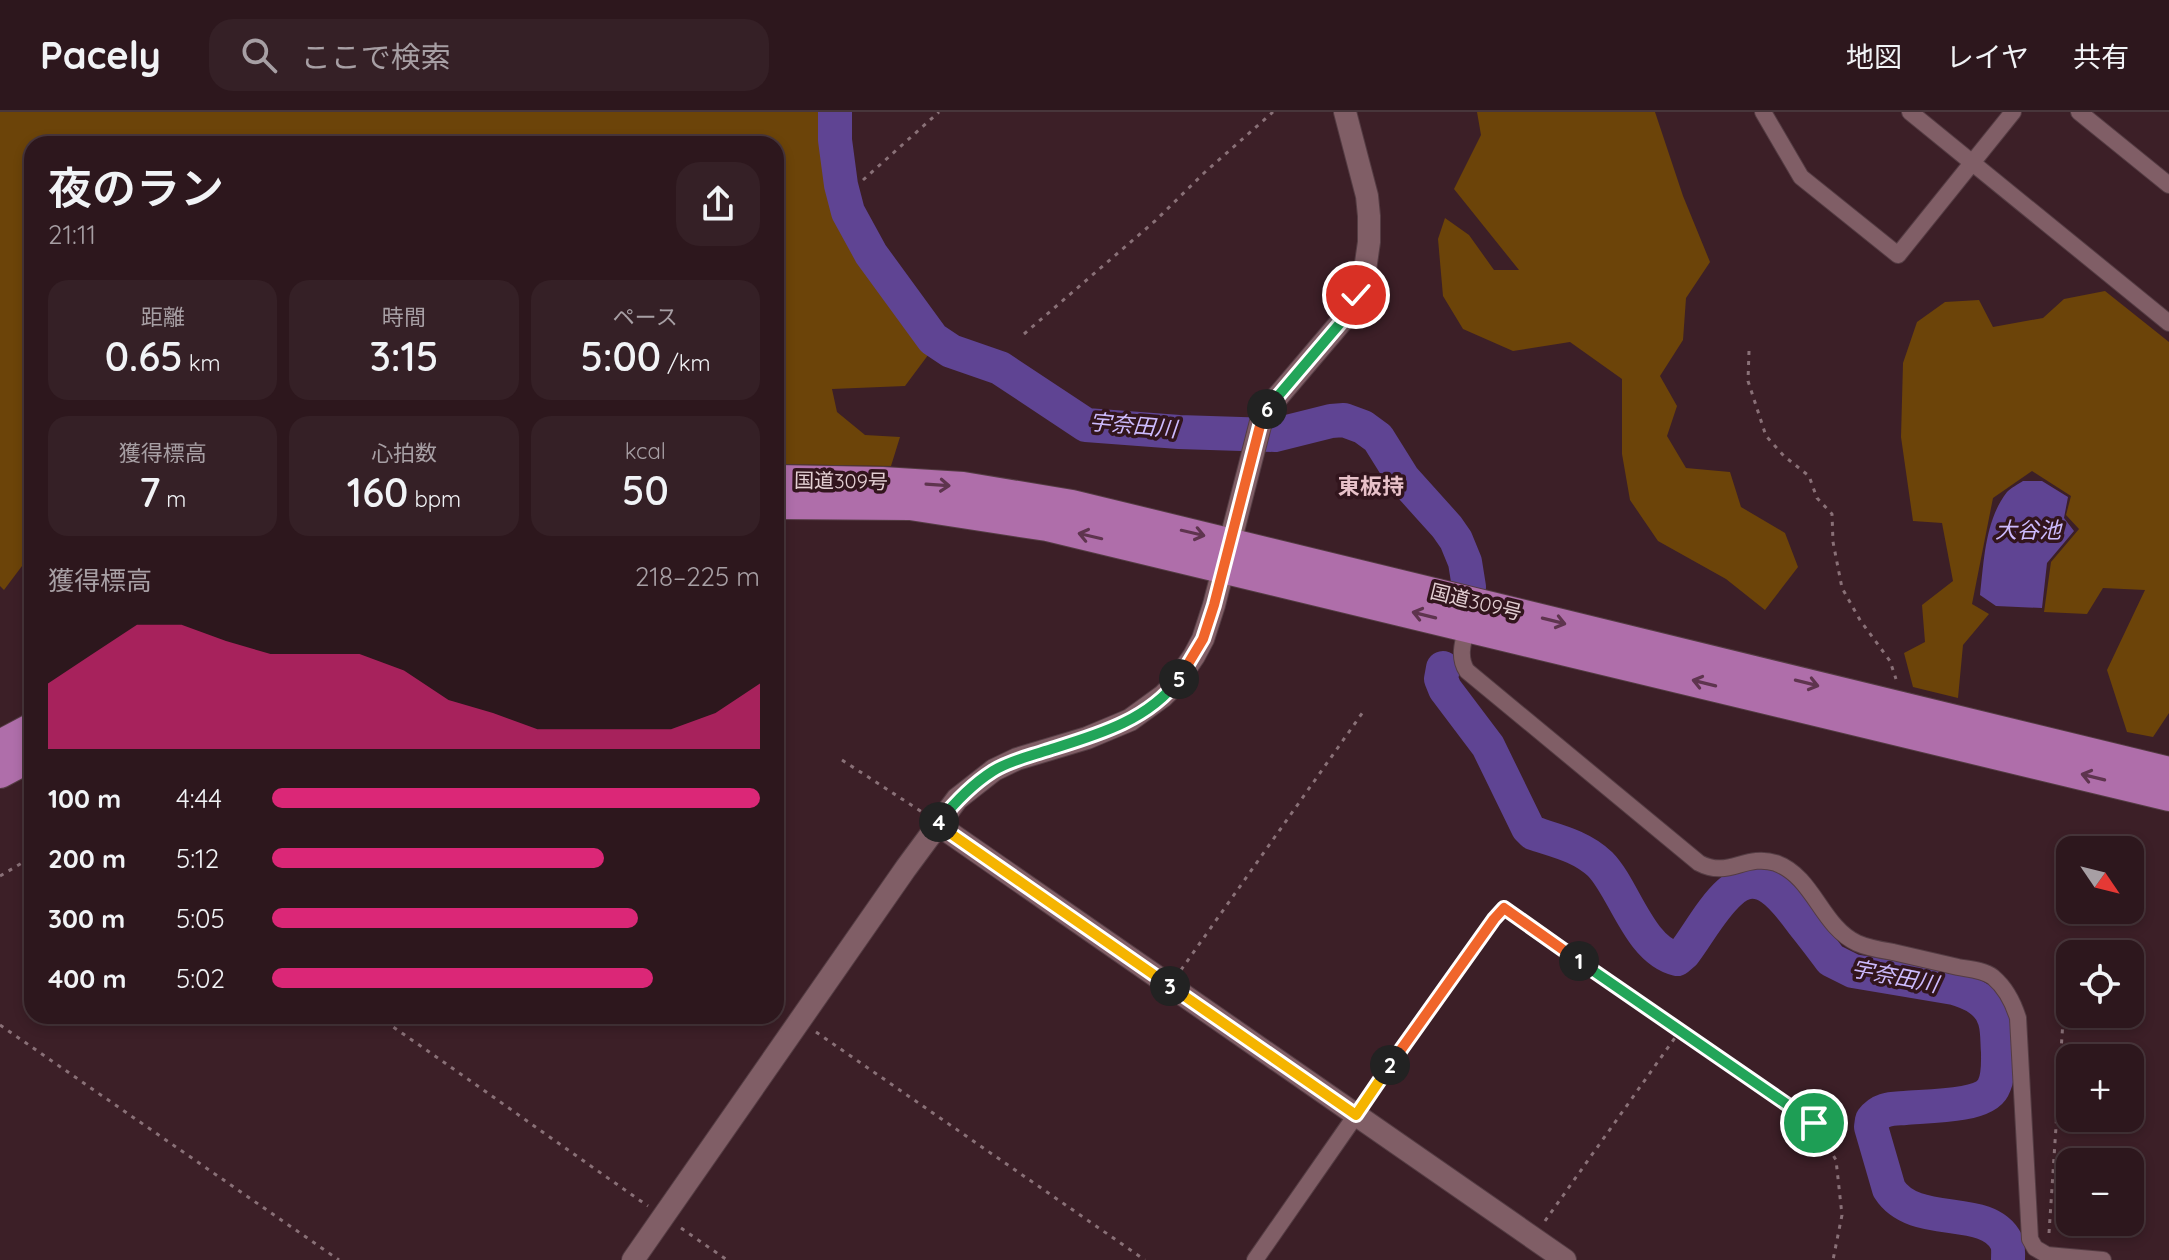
<!DOCTYPE html>
<html lang="ja">
<meta charset="utf-8">
<style>
body{margin:0;font-family:Quicksand,"Noto Sans JP",sans-serif;background:#352026;color:#f1f3f6;height:100vh;display:flex;flex-direction:column;font-size:30px;white-space:nowrap}
*{box-sizing:border-box;margin:0}
p{font-size:26px;color:#a79fa4}
.icon{flex:none;width:44px;height:44px;fill:none;stroke:currentColor;stroke-width:2;stroke-linecap:round;stroke-linejoin:round}
.map{position:relative;flex:1;overflow:hidden}
.drawer{position:absolute;left:24px;top:24px;width:760px;height:888px;display:flex;flex-direction:column;background:#2d171d;border-radius:24px;box-shadow:0 4px 12px #0003,0 0 0 2px #48363b}
.drawer>*{flex:none}
.needle{width:52px;rotate:125deg}
.buttons{position:absolute;left:2056px;top:724px;display:grid;gap:16px}
.buttons a{display:grid;place-items:center;width:88px;height:88px;border-radius:16px;background:#2d171d;box-shadow:0 4px 12px #0003,0 0 0 2px #48363b;font-size:40px}
.pin{position:absolute;display:grid;place-items:center;width:68px;height:68px;color:#fff;margin:-34px;border:4px solid #fff;border-radius:50%;box-shadow:0 2px 8px #0007}
.km{position:absolute;width:40px;height:40px;margin:-20px;border-radius:50%;background:#222;color:#fff;font-size:22px;line-height:40px;text-align:center}
.round{display:grid;place-items:center;flex:none;width:84px;height:84px;border-radius:24px;background:#352026}
.headline{display:flex;align-items:center;justify-content:space-between;height:136px;padding:0 24px}
h1{font-size:44px;font-weight:600;line-height:60px}
.stats{display:grid;grid-template-columns:repeat(3,1fr);gap:12px;height:136px;padding:8px 24px}
.stats div{display:grid;align-content:center;border-radius:20px;background:#352026;text-align:center}
.stats b{font-size:40px;font-weight:600}
.stats small{font-size:22px;font-weight:400}
.stats p{font-size:22px}
.chart{height:224px;padding:16px 24px}
.chart p{display:flex;justify-content:space-between}
.chart svg{width:100%;height:144px;margin-top:8px;fill:#db2777;opacity:.7}
ul{padding:0 24px;list-style:none;font-size:26px}
li{display:grid;grid-template-columns:128px 96px 1fr;align-items:center;height:60px}
li i{height:20px;border-radius:10px;background:#db2777}
header{display:flex;align-items:center;gap:48px;box-sizing:border-box;height:112px;padding:0 40px;background:#2d171d;border-bottom:2px solid #48363b}
header strong{font-size:38px}
nav{display:flex;gap:44px;margin-inline-start:auto;font-size:28px}
.search{width:560px;height:72px;background:#352026;display:flex;align-items:center;gap:20px;box-sizing:border-box;padding:0 28px;border-radius:24px;color:#a79fa4;font-size:30px}
.map>svg:first-child{display:block}
</style>
<header>
<strong>Pacely</strong>
<div class="search"><svg class="icon" aria-label="search" viewBox="0 0 24 24"><circle cx="10" cy="10" r="6"/><path d="M15 15l6 6"/></svg>ここで検索</div>
<nav><a>地図</a><a>レイヤ</a><a>共有</a></nav>
</header>
<div class="map">
<svg width="2169" height="1148" viewBox="0 0 2169 1148">
<rect width="100%" height="100%" fill="#3c1f27"/>
<path fill="#6c4409" d="M 0,0 L 844,0 L 842,61 L 851,107 L 905,184 L 943,223 L 905,274 L 832,277 L 837,300 L 865,323 L 900,325 L 891,354 L 776,352 L 776,32 L 32,32 L 32,446 L 28,446 L 4,478 L 0,474 Z
M 1477,0 L 1655,0 L 1683,84 L 1710,150 L 1686,186 L 1683,228 L 1660,264 L 1677,294 L 1667,324 L 1686,356 L 1730,360 L 1741,395 L 1785,421 L 1798,455 L 1765,498 L 1726,467 L 1658,429 L 1630,388 L 1622,342 L 1622,267 L 1570,230 L 1513,239 L 1463,217 L 1443,184 L 1438,127 L 1445,106 L 1469,123 L 1494,158 L 1519,158 L 1454,77 L 1481,23 Z
M 2105,179 L 2169,230 L 2169,601 L 2153,625 L 2127,620 L 2107,558 L 2145,478 L 2103,476 L 2087,502 L 2044,500 L 2051,450 L 2079,417 L 2066,403 L 2071,384 L 2032,359 L 1993,386 L 1972,492 L 1989,502 L 1963,533 L 1958,586 L 1913,575 L 1904,541 L 1925,530 L 1922,493 L 1953,469 L 1942,411 L 1913,409 L 1901,325 L 1903,251 L 1917,210 L 1945,190 L 1979,188 L 1993,215 L 2043,206 L 2064,187 Z"/>
<path fill="#5f4493" d="M 2023,369 L 2042,369 L 2068,385 L 2064,406 L 2074,419 L 2047,451 L 2042,496 L 1996,494 L 1980,483 C 1984,449 1985,408 2007,380 C 2011,376 2018,372 2023,369 Z"/>
<g fill="none" stroke-linecap="round" stroke-linejoin="round">
<path stroke="#5f4493" stroke-width="34" d="M 835,0 L 835,28 L 841,73 L 848,100 L 871,142 L 933,227 L 951,239 L 1000,256 L 1086,313 L 1179,320 L 1275,323 L 1331,309 L 1344,308 L 1363,315 L 1378,326 L 1403,366 L 1447,415 L 1456,428 L 1465,450 L 1469,475
M 1443,556 L 1441,567 L 1445,577 L 1488,634 L 1528,716 L 1533,721 C 1557,729 1581,734 1600,752 C 1624,776 1639,838 1677,847 L 1684,841 C 1699,821 1712,796 1730,780 C 1761,751 1787,790 1804,813 C 1813,824 1822,836 1831,848 L 1853,859 L 1954,876 C 1971,881 1990,889 1995,909 C 1998,919 1997,930 1998,940 C 1998,952 1999,965 1993,976 C 1983,995 1926,994 1905,996 C 1892,997 1881,996 1872,1008 L 1871,1015 L 1889,1077 C 1915,1118 1986,1091 2006,1129 C 2009,1134 2008,1142 2008,1148"/>
<g stroke="#543c43" stroke-width="18">
<path id="street" d="M 1763,0 L 1801,65 L 1898,143 L 2013,0
M 1910,0 L 2169,211
M 2079,0 L 2169,73
M 1468,511 C 1464,527 1457,544 1467,559 L 1699,751 C 1729,767 1745,741 1776,751 C 1814,765 1821,814 1857,831 C 1868,836 1881,838 1893,840 C 1914,845 1936,850 1958,855 C 1969,857 1984,858 1993,865 C 2006,876 2013,890 2018,906 L 2030,1127 L 2035,1136 L 2047,1143 L 2103,1148
M 1255,1148 L 1356,1003"/>
</g>
<g stroke="#543c43" stroke-width="24">
<path id="secondary" d="M 937,712 L 1565,1148
M 633,1148 L 906,756 L 957,687 L 994,658 L 1017,647 L 1087,626 L 1130,608 L 1163,584 L 1174,573 L 1194,544 L 1203,527 L 1214,493 L 1263,302 L 1342,209 L 1356,183 L 1365,158 L 1369,130 L 1369,104 L 1367,84 L 1345,0"/>
</g>
<g stroke="#543c43" stroke-width="32">
<path id="highway" d="M 776,368 L 882,370 L 963,375 L 1072,393 L 2169,660
M 776,392 L 910,393 L 1047,414 L 2169,684
M 0,633 L 32,616
M 0,661 L 32,644"/>
</g>
<path stroke="#897077" stroke-width="3" stroke-dasharray="4 6" stroke-linecap="butt" d="M 863,68 L 939,0
M 1024,222 L 1155,109 L 1204,61 L 1273,0
M 1749,239 L 1748,269 L 1766,324 L 1784,344 L 1809,364 L 1817,386 L 1832,402 L 1833,430 L 1842,476 L 1860,508 L 1890,549 L 1896,567
M 842,648 L 922,700
M 0,764 L 32,745
M 1181,858 L 1363,600
M 776,891 L 784,897
M 377,904 C 468,966 557,1031 648,1094
M 0,913 L 339,1148
M 816,920 L 1145,1148
M 1367,986 L 1494,807 L 1504,796 L 1679,920 L 1814,1011 L 1836,1048 L 1842,1103 L 1833,1148
M 1545,1109 L 1679,920
M 681,1116 L 727,1148
M 2049,1121 L 2063,909 L 2066,880 L 2070,870"/>
<use href="#street" stroke="#805e66" stroke-width="16"/>
<use href="#secondary" stroke="#805e66" stroke-width="22"/>
<use href="#highway" stroke="#af6eaa" stroke-width="30"/>
</g>
<defs><path id="oneway-shaft" d="M-6 0H5M1.5-3L5.5 0L1.5 3" fill="none" stroke-width="1.6" stroke-linecap="round" stroke-linejoin="round" transform="scale(2)"/></defs>
<g stroke="#5e344e">
<use href="#oneway-shaft" transform="translate(938 373) rotate(4)"/>
<use href="#oneway-shaft" transform="translate(1193 421) rotate(13)"/>
<use href="#oneway-shaft" transform="translate(1090 424) rotate(-167)"/>
<use href="#oneway-shaft" transform="translate(1424 503) rotate(-166)"/>
<use href="#oneway-shaft" transform="translate(1554 509) rotate(14)"/>
<use href="#oneway-shaft" transform="translate(1704 571) rotate(-166)"/>
<use href="#oneway-shaft" transform="translate(1807 571) rotate(14)"/>
<use href="#oneway-shaft" transform="translate(2093 665) rotate(-166)"/>
</g>
<g fill="none" stroke-linecap="round" stroke-linejoin="round">
<g stroke="#fff" stroke-width="16">
<path id="split-1" d="M 1579,849 L 1814,1011"/>
</g>
<g stroke="#fff" stroke-width="16">
<path id="split-2" d="M 1390,953 L 1494,807 L 1504,796 L 1579,849"/>
</g>
<g stroke="#fff" stroke-width="16">
<path id="split-3" d="M 1170,874 L 1356,1003 L 1390,953"/>
</g>
<g stroke="#fff" stroke-width="16">
<path id="split-4" d="M 939,710 L 937,712 L 1170,874"/>
</g>
<g stroke="#fff" stroke-width="16">
<path id="split-5" d="M 939,710 C 955,690 971,673 993,659 C 1009,649 1027,645 1045,639 C 1093,624 1147,610 1179,567"/>
</g>
<g stroke="#fff" stroke-width="16">
<path id="split-6" d="M 1179,567 L 1203,527 L 1214,493 L 1263,302 L 1267,297"/>
</g>
<g stroke="#fff" stroke-width="16">
<path id="split-7" d="M 1267,297 L 1342,209 L 1356,183"/>
</g>
<use href="#split-1" stroke="#22a559" stroke-width="10"/>
<use href="#split-2" stroke="#f0652b" stroke-width="10"/>
<use href="#split-3" stroke="#f5b400" stroke-width="10"/>
<use href="#split-4" stroke="#f5b400" stroke-width="10"/>
<use href="#split-5" stroke="#22a559" stroke-width="10"/>
<use href="#split-6" stroke="#f0652b" stroke-width="10"/>
<use href="#split-7" stroke="#22a559" stroke-width="10"/>
</g>
<g text-anchor="middle" stroke-width="7" stroke-linejoin="round" paint-order="stroke">
<g font-size="20" fill="#e4d0d4" stroke="#32151d">
<text transform="translate(841 369) rotate(1)" y="7">国道309号</text>
<text transform="translate(1476 490) rotate(14)" y="7">国道309号</text>
</g>
<g font-size="22" font-style="italic" fill="#cdbbfe" stroke="#32151d">
<text transform="translate(1133 313) rotate(5)" y="8">宇奈田川</text>
<text x="2028" y="426">大谷池</text>
<text transform="translate(1895 864) rotate(11)" y="8">宇奈田川</text>
</g>
<g font-size="22" font-weight="bold" fill="#e8c1c9" stroke="#32151d">
<text x="1371" y="382">東板持</text>
</g>
</g>
</svg>
<div class="buttons">
<a><svg class="needle" viewBox="-14 -14 28 28"><path d="M0-13l5 13h-10z" fill="#e53935"/><path d="M0 13l5-13h-10z" fill="#a79fa4"/></svg></a>
<a><svg class="icon" aria-label="locate" viewBox="0 0 24 24"><circle cx="12" cy="12" r="6"/><path d="M12 2v4M12 18v4M2 12h4M18 12h4"/></svg></a>
<a>+</a>
<a>−</a>
</div>
<div class="pin" style="left:1814px;top:1011px;background:#1e9e55"><svg class="icon" aria-label="arrive" viewBox="0 0 24 24"><path d="M6 21V4h12l-3 4 3 4H6"/></svg></div>
<div class="pin" style="left:1356px;top:183px;background:#d93025"><svg class="icon" aria-label="check" viewBox="0 0 24 24"><path d="M5 12l5 5 9-10"/></svg></div>
<b class="km" style="left:1579px;top:849px">1</b>
<b class="km" style="left:1390px;top:953px">2</b>
<b class="km" style="left:1170px;top:874px">3</b>
<b class="km" style="left:939px;top:710px">4</b>
<b class="km" style="left:1179px;top:567px">5</b>
<b class="km" style="left:1267px;top:297px">6</b>
<section class="drawer">
<div class="headline"><div><h1>夜のラン</h1><p>21:11</p></div><a class="round"><svg class="icon" aria-label="share" viewBox="0 0 24 24"><path d="M12 15V3M7 8l5-5 5 5M5 13v7h14v-7"/></svg></a></div>
<div class="stats">
<div><p>距離</p><b>0.65<small> km</small></b></div>
<div><p>時間</p><b>3:15</b></div>
<div><p>ペース</p><b>5:00<small> /km</small></b></div>
</div>
<div class="stats">
<div><p>獲得標高</p><b>7<small> m</small></b></div>
<div><p>心拍数</p><b>160<small> bpm</small></b></div>
<div><p>kcal</p><b>50</b></div>
</div>
<div class="chart"><p><span>獲得標高</span>218–225 m</p>
<svg viewBox="0 0 160 44" preserveAspectRatio="none"><path d="M0 44V24L10 15L20 6L30 6L40 11L50 15L60 15L70 15L80 20L90 29L100 33L110 38L120 38L130 38L140 38L150 33L160 24V44z"/></svg>
</div>
<ul>
<li><b>100 m</b>4:44<i style="width:100%"></i></li>
<li><b>200 m</b>5:12<i style="width:68%"></i></li>
<li><b>300 m</b>5:05<i style="width:75%"></i></li>
<li><b>400 m</b>5:02<i style="width:78%"></i></li>
</ul>
</section>
</div>
